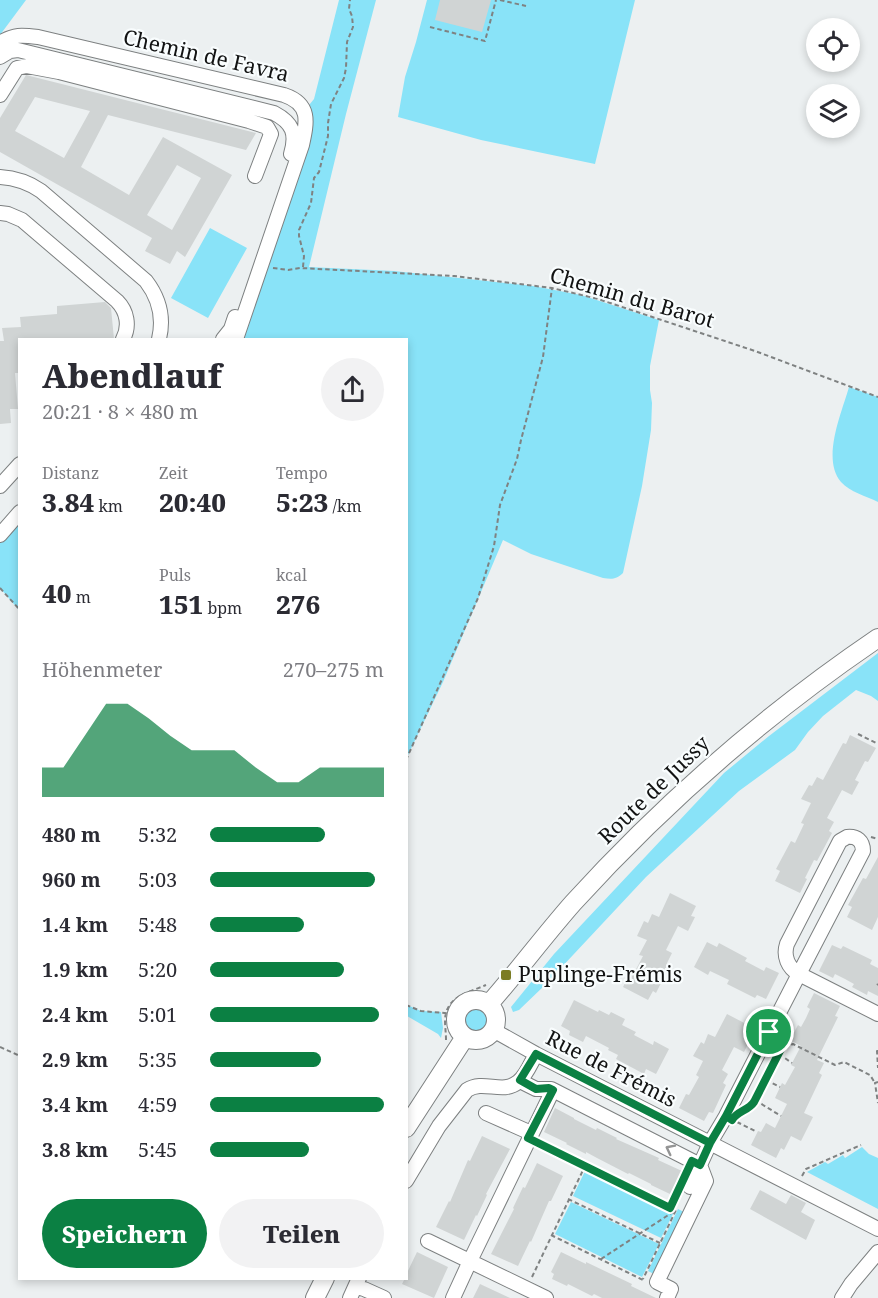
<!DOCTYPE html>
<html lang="de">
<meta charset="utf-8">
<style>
body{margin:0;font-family:"Noto Serif",serif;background:#f2f2f3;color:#2b2b33;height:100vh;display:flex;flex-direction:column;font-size:22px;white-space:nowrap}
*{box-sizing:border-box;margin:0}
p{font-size:20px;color:#7c7c81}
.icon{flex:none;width:33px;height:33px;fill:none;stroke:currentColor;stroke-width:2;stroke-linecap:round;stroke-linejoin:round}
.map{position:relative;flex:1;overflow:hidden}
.details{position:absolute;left:18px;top:338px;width:390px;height:942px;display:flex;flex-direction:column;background:#fff;border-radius:0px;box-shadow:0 3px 9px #0003}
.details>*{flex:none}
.fabs{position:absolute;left:806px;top:18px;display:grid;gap:12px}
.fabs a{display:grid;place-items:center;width:54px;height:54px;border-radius:50%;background:#fff;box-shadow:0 3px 9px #0003;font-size:30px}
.pin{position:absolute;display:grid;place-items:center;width:51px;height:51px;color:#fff;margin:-26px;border:3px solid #fff;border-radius:50%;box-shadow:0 2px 6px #0007}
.round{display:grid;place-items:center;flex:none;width:63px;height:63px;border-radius:32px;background:#f2f2f3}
.headline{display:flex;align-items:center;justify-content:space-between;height:102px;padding:0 24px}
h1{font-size:33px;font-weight:800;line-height:45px}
.metrics{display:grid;grid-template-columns:repeat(3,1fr);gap:9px;height:102px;padding:6px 24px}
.metrics div{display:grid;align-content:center}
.metrics b{font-size:26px;font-weight:800}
.metrics small{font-size:16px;font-weight:400}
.metrics p{font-size:16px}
.chart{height:168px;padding:12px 24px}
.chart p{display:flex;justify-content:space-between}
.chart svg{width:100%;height:108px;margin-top:6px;fill:#0b8043;opacity:.7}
.button{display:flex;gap:12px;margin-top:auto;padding:12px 24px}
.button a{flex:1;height:69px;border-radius:36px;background:#0b8043;color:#fff;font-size:24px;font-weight:800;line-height:69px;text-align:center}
.button a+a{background:#f2f2f3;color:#2b2b33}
ul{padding:0 24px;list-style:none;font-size:20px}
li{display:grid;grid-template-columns:96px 72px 1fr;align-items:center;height:45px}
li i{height:15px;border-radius:8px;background:#0b8043}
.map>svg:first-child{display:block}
</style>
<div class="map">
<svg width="878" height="1298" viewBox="0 0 878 1298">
<rect width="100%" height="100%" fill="#ecf0f1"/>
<path fill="#89e3f8" d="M 0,0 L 26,0 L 0,35 Z
M 339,0 L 376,0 L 346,114 L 309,267 L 394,271 L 533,286 L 581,295 L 659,320 L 650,366 L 650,390 L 652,403 L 651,430 L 642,486 L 623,573 C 616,580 611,579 603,578 L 531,554 L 503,540 L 443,682 L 407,757 L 406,339 L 241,339 L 305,110 L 314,99 Z
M 427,0 L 635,0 L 595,164 L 481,140 L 398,117 L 405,77 L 416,42 Z
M 210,228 L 247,248 L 208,318 L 171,298 Z
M 849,387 L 878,397 L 878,502 C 866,496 850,492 841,482 C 821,459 842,412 849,387 Z
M 19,517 L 19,610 L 0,588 L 0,540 Z
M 878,653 L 878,701 L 871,696 L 856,690 L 823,716 L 808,732 L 795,750 L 739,791 L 646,877 L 544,986 L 519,1010 L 513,1012 L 511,1007 L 554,954 L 724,773 L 769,736 Z
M 407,1005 L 421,1011 L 441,1012 L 443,1028 L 441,1038 L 438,1034 L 407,1016 Z
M462 1021a14 14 0 1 1 28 0a14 14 0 1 1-28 0Z
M 862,1147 L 869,1154 L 878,1158 L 878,1209 L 807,1172 L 825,1162 L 828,1164 L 843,1155 L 845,1158 Z
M 586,1169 L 673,1210 L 673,1214 L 661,1238 L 573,1196 Z
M 571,1202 L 659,1244 L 642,1277 L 555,1234 Z
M 678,1209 L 684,1212 L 654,1274 L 648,1271 Z"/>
<path fill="#d0d4d4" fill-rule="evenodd" d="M 440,0 L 491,0 L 482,32 L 435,20 Z
M 26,75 L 256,133 L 246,150 L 108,115 L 81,167 L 129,195 L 163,137 L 232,175 L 185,257 L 177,251 L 170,264 L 145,251 L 152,238 L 0,152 L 0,118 ZM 35,97 L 90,111 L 64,158 L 15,131 ZM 177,165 L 201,178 L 172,230 L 147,215 Z
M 105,302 L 111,308 L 114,339 L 20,339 L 20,373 L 15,373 L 18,409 L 10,409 L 11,423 L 0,424 L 0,341 L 4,341 L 2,328 L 21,327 L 20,317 L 57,314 L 57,306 Z
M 850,735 L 876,748 L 868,762 L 865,761 L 855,780 L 859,782 L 852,795 L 842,790 L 827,818 L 834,822 L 829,831 L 832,833 L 817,861 L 814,860 L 805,878 L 807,879 L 800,893 L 775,881 L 780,871 L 776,869 L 791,841 L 795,843 L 804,824 L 801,823 L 811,803 L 801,799 L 809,785 L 812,786 L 817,777 L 823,780 L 843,743 L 846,744 Z
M 878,857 L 878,917 L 872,930 L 847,917 L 852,907 L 848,905 L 863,878 L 866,879 Z
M 670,893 L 696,906 L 691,916 L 695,917 L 688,931 L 678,926 L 666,950 L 672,953 L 667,963 L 670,965 L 656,993 L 653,991 L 648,1000 L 623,987 L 630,973 L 633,975 L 643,956 L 639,955 L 647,940 L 637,936 L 644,921 L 648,923 L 652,914 L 659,917 Z
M 707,942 L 717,947 L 719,943 L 747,958 L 745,961 L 764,971 L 766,967 L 779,973 L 766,999 L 757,995 L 755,998 L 727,984 L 729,980 L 710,971 L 708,975 L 694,967 Z
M 832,945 L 841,949 L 843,946 L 872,960 L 870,964 L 878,968 L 878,996 L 868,991 L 867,995 L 852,987 L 854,984 L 845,979 L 835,974 L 833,978 L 819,971 Z
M 814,993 L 840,1006 L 835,1016 L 838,1017 L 817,1060 L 824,1063 L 819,1073 L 822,1075 L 804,1113 L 813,1117 L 801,1141 L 791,1136 L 784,1150 L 781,1148 L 776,1158 L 751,1145 L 758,1131 L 761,1132 L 766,1123 L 775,1128 L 787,1104 L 775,1098 L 782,1083 L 785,1085 L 795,1067 L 791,1065 L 801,1046 L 790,1040 L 798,1025 L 801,1027 L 806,1018 L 810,1009 L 807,1007 Z
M 574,1000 L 598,1012 L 599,1010 L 609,1015 L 611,1012 L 625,1019 L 622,1025 L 636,1032 L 634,1035 L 653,1045 L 654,1041 L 669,1049 L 656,1074 L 646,1069 L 644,1074 L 616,1059 L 618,1055 L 608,1050 L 609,1048 L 586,1036 L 583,1042 L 569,1035 L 570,1031 L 561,1026 Z
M 727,1014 L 752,1027 L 747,1036 L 751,1038 L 744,1052 L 734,1047 L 722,1070 L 728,1074 L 723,1083 L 726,1085 L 713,1113 L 709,1112 L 704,1121 L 679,1108 L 686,1094 L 689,1095 L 699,1077 L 696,1075 L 703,1061 L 693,1056 L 701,1042 L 704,1044 L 708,1034 L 715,1037 Z
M 555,1108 L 574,1118 L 574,1119 L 596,1130 L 597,1128 L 617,1138 L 616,1139 L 659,1158 L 658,1160 L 682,1171 L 670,1194 L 651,1185 L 651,1184 L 629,1173 L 628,1174 L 597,1158 L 586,1152 L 586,1154 L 566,1144 L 567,1143 L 544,1132 Z
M 482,1136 L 510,1149 L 486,1194 L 487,1195 L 477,1216 L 476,1215 L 464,1240 L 436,1227 L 449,1201 L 450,1202 L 468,1160 L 470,1161 Z
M 537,1163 L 563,1176 L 551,1201 L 549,1201 L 531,1242 L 530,1241 L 518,1266 L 491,1254 L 514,1209 L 513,1208 L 523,1187 L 525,1188 Z
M 760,1190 L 786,1204 L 791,1195 L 806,1203 L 801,1212 L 815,1220 L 806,1240 L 750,1209 Z
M 417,1252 L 448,1267 L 434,1298 L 402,1284 L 405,1278 L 406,1278 L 406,1275 Z
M 561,1252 L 586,1264 L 586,1262 L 632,1284 L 631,1286 L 656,1298 L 602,1298 L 594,1294 L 592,1296 L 568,1284 L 567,1286 L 552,1279 L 554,1274 L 551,1272 Z
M 480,1284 L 510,1298 L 473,1298 Z"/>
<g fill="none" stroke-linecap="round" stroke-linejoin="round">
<g stroke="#7d8081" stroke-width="16">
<path id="minor" d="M 0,43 C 14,34 22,35 38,37 L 284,95 C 311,104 307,122 302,145 L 236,339
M 0,57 L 10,51 L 18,50 L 274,113 C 293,123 297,134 291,154
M 0,95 L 17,68 L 27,66 L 59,72 L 249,121 L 267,127 L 271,134 L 255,176
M 0,177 C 16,178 28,182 41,191 L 146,281 C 159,298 164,318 159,339
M 0,213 L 8,214 L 22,220 L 117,301 C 127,311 130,326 123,339
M 223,339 L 231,329 L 235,317
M 0,486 L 20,464
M 0,535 L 20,512
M 847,837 C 857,836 863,841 863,851 L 799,974 C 788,968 783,956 787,944 L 840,841 Z
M 493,1030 L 536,1054 L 878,1229
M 520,1081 L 536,1089 L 551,1089 L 700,1165 L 710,1143 L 726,1116 L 799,974 L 878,1014
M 486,1113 L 531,1133
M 406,1181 L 439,1126 L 467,1090 C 484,1079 502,1095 518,1082 C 526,1076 531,1063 536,1054
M 690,1187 L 700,1165
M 428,1241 L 546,1298
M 355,1287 L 364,1289 L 384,1298
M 350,1298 L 359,1278
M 453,1298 L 470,1261 L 553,1090
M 667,1298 L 671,1289 L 657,1282 L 706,1181 L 700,1165
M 842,1298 L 851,1284 L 878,1252"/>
</g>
<g stroke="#7d8081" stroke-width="20">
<path id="major" d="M456 1020a20 20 0 1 1 40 0a20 20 0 1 1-40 0Z
M 489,1004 C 518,971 544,936 573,903 C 664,803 766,714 878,638
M 406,1128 L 465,1037
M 315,1298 L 325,1278"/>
</g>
<path stroke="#7f8282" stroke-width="2" stroke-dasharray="4.5 3" stroke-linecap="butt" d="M 500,0 L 526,6
M 430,27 L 485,41 L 496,0
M 303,267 L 304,256 L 299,236 L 299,230 L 311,203 L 314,178 L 319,172 L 328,136 L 328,123 L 331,104 L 344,78 L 346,68 L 347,42 L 353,27 L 352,16 L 349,9 L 350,0
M 273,268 L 288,270 L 300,268 L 454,276 L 552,288 L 598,299 L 755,351 L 878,397
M 0,588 L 20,610
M 858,734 L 878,744
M 406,760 L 478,598 L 494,546 L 500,505 L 517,459 L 521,440 L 543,357 L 552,288
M 871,837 L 878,839
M 877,985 L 878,984
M 406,1005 L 421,1011 L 456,1014
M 446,1040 C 446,1033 445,1027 445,1020 C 446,996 468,993 486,985
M 785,1041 L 791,1045 L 793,1044 L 835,1065 L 844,1062 L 870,1075 L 875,1083
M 0,1047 L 20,1056
M 878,1051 L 877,1051 L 878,1068
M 779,1054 L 792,1063
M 766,1080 L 780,1087
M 878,1082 L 875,1083 L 878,1103
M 755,1100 L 781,1116
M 743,1111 L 752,1106 L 754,1102 L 785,1041 L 779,1038
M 737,1122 L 757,1132
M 541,1145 L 670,1208 L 678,1191
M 802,1176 L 806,1169 L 861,1145
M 568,1199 L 660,1243
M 551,1235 L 643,1280
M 601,1259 L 676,1210 L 643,1279
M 532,1277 L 585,1166"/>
<use href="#minor" stroke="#fff" stroke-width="14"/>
<use href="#major" stroke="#fff" stroke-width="18"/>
</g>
<defs><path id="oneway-chevron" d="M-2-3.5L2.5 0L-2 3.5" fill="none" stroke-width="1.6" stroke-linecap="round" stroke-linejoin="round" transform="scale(1.5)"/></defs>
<use stroke="#949595" href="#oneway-chevron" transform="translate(670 1149) rotate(-153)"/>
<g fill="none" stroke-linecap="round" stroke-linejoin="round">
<g stroke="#fff" stroke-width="12">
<path id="route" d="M 769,1032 L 726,1116 L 710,1143 L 536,1054 L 520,1080 L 536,1089 L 549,1088 L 553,1090 L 528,1138 L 670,1208 L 692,1161 L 700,1165 L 710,1143 L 726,1116 L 732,1120 C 737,1111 748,1111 754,1102 L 785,1041 L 769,1032"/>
</g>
<use href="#route" stroke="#0b8043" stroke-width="8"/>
</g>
<rect fill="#7b7c24" stroke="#f9fdfe" stroke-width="2" x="500" y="969" width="12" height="12" rx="3"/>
<g text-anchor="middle" stroke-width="4.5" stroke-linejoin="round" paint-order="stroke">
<g font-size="21" fill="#121313" stroke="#f9fdfe">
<text transform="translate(206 56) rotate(13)" y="7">Chemin de Favra</text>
<text transform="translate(632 298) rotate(16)" y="7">Chemin du Barot</text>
<text transform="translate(654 790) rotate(-44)" y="7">Route de Jussy</text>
<text transform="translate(611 1069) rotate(27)" y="7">Rue de Frémis</text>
</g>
<g font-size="21" fill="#121313" stroke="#f9fdfe" text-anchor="start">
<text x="518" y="982">Puplinge-Frémis</text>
</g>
</g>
</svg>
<div class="fabs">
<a><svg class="icon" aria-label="locate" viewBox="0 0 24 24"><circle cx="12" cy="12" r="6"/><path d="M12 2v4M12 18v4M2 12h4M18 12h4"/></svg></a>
<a><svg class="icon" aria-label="layers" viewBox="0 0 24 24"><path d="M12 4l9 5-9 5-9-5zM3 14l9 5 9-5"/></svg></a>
</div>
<div class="pin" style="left:769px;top:1032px;background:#1e9e55"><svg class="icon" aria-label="arrive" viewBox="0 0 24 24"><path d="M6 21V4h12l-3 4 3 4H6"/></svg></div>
<section class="details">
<div class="headline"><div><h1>Abendlauf</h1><p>20:21 · 8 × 480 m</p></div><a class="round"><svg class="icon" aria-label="share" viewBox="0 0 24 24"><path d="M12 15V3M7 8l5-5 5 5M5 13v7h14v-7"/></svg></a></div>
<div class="metrics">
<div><p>Distanz</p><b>3.84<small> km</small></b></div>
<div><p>Zeit</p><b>20:40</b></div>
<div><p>Tempo</p><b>5:23<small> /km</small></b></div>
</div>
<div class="metrics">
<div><b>40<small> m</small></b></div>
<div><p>Puls</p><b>151<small> bpm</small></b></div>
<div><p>kcal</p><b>276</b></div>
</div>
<div class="chart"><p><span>Höhenmeter</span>270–275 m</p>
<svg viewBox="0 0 160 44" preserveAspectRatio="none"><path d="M0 44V32L10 32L20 19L30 6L40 6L50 12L60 19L70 25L80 25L90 25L100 32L110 38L120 38L130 32L140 32L150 32L160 32V44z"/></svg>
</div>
<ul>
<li><b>480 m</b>5:32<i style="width:66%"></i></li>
<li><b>960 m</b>5:03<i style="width:95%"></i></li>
<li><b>1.4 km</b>5:48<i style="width:54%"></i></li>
<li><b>1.9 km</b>5:20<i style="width:77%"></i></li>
<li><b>2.4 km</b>5:01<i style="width:97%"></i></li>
<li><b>2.9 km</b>5:35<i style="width:64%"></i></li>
<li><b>3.4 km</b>4:59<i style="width:100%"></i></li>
<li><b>3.8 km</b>5:45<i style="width:57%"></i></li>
</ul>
<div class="button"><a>Speichern</a><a>Teilen</a></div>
</section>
</div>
